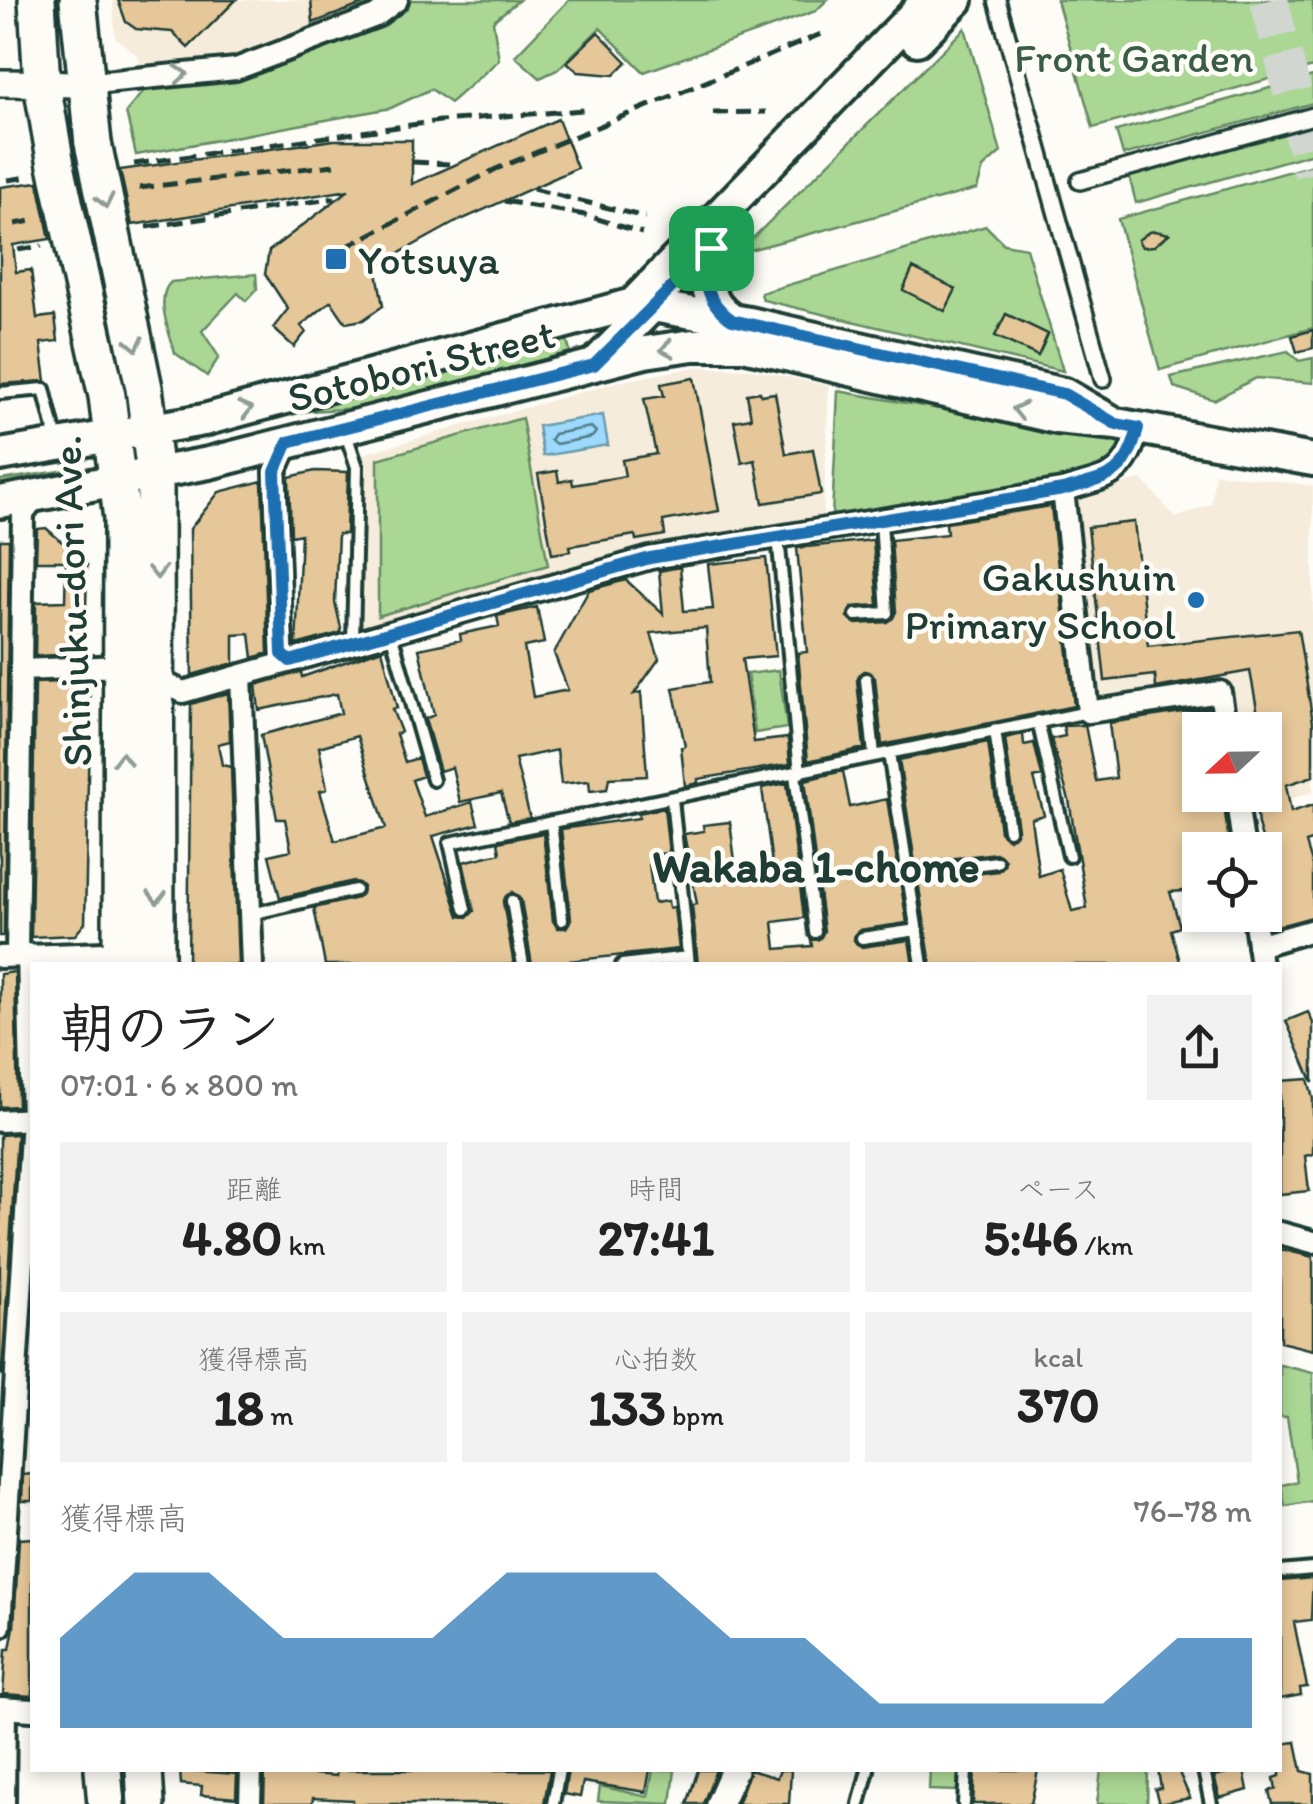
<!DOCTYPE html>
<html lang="ja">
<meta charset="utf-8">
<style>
body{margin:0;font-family:Itim,"Klee One",sans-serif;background:#f2f2f2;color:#222;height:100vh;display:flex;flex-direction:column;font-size:38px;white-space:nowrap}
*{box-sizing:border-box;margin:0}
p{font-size:32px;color:#767676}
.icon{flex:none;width:55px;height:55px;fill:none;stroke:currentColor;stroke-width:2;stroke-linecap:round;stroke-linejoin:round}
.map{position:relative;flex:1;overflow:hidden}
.panel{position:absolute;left:30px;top:962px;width:1252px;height:810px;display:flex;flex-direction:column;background:#fff;border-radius:0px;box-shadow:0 5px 15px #0003}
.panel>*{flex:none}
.needle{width:65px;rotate:248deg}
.tools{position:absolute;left:1182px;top:712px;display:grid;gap:20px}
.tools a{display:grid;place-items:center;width:100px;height:100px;border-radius:0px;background:#fff;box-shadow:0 5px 15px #0003;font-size:50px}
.pin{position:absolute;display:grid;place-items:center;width:85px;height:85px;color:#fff;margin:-42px;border-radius:20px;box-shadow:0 5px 15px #0006}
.round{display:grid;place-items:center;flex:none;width:105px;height:105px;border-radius:0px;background:#f2f2f2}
.head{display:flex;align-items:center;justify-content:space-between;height:170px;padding:0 30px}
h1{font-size:55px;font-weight:700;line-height:75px}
.stats{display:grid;grid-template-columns:repeat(3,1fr);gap:15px;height:170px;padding:10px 30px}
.stats div{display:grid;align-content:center;border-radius:0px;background:#f2f2f2;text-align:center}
.stats b{font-size:50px;font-weight:700}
.stats small{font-size:28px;font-weight:400}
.stats p{font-size:28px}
.chart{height:280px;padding:20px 30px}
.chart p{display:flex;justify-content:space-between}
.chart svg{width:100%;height:180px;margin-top:10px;fill:#1f6fb2;opacity:.7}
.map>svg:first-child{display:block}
</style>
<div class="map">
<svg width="1313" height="1804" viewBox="0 0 1313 1804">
<rect width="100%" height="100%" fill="#fdfcf7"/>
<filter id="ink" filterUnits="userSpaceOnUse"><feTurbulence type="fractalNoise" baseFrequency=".01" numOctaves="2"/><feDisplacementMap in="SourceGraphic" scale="20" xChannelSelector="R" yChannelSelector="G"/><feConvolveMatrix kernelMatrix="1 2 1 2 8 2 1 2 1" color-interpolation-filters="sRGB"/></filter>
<g filter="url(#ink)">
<path fill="#f6ecdb" d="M 113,0 L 383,0 L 231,57 L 140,64 L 139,57 L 115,37 Z
M 696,367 L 751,369 L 829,386 L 823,520 L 558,571 L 359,632 L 362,454 L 617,382 Z
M 1215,473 L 1313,486 L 1313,792 L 1245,812 L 1242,795 L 1265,795 L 1265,730 L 1234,730 L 1227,682 L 1103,702 L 1088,690 L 1070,510 L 1080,496 L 1142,479 L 1176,518 L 1211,504 Z"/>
<path fill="#abd795" stroke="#658a64" stroke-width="2.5" d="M 410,0 L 519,0 L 493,21 L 499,60 L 450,103 L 431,89 L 391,108 L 136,155 L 126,112 L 146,88 L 238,80 L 384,27 Z
M 569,0 L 827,0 L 816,11 L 644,72 L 600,28 L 557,70 L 540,78 L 515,56 Z
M 1057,0 L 1313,0 L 1313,67 L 1093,128 Z
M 965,28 L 1001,152 L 983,168 L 977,189 L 746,251 L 745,246 Z
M 1313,76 L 1313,103 L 1123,155 L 1116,131 Z
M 1313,125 L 1313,153 L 1136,203 L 1129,176 Z
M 1313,165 L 1313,328 L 1160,370 L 1118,219 Z
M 986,226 L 1004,244 L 1026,248 L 1063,371 L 763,300 L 761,293 Z
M 96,263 L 101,263 L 125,384 L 120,385 Z
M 256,274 L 257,289 L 246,301 L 238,293 L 202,331 L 219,357 L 207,376 L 175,353 C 170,334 154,297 171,282 Z
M 566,336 L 570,352 L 376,407 L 293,412 Z
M 1288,351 L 1299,361 L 1313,358 L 1313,383 L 1256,378 L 1214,400 L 1174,387 L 1171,377 Z
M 838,391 L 1122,441 L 1112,463 L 1058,479 L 832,516 Z
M 522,418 L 548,565 L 378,616 L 378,459 Z
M 74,469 L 75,474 L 0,485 L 0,480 Z
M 779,670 L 787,728 L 755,733 L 747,674 Z
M 1280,1365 L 1313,1373 L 1313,1501 L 1285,1506 L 1281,1485 L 1297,1482 L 1287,1417 L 1280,1417 Z
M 653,1770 L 675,1770 L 671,1804 L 598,1801 L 600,1786 L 648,1797 Z
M 930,1770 L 958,1770 L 957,1791 L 929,1790 Z
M 1101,1770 L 1148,1770 L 1147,1804 L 1097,1804 Z"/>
<path fill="#9cd9fd" stroke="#6a9bad" stroke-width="2.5" d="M 603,415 L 608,445 L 543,456 L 538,426 Z"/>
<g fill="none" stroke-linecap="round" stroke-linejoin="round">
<path stroke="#517b84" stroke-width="2.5" d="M 591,427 L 596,432 L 592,437 L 556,444 L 550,440 L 554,434 Z"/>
</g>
<path fill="#e6c799" stroke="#1f3d34" stroke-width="2.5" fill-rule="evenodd" d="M 118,0 L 236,0 L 188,48 L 172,32 L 136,29 L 126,22 Z
M 311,0 L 374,0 L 313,23 Z
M 598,32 L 627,62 L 614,75 L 578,72 L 567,62 Z
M 558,119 L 577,168 L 454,223 L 376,266 L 383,306 L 363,320 L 346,323 L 331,301 L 301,326 L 306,332 L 294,347 L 273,328 L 288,309 L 265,274 L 269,251 L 349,190 L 132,225 L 120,170 L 334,140 L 412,140 L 412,184 Z
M 38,182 L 50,239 L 13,245 L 16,272 L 31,270 L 37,318 L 55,316 L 58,341 L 41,343 L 46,381 L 0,384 L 0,187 Z
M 1149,232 L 1155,231 L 1169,234 L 1154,246 L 1142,247 L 1138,240 Z
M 913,268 L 956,289 L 945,311 L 903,290 Z
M 1006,314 L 1048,334 L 1038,356 L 995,336 Z
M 1313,330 L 1313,348 L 1297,352 L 1292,336 Z
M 694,378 L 719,511 L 663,521 L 665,535 L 636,540 L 635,535 L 570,546 L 571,551 L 552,554 L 538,474 L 557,471 L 559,482 L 572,479 L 573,485 L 625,476 L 622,460 L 656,454 L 644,399 L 664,396 L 661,384 Z
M 760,392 L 761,395 L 775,393 L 786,454 L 813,449 L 821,494 L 763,503 L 755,460 L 742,463 L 734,421 L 751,418 L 747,394 Z
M 315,471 L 348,472 L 346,534 L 338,534 L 335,602 L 341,628 L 340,633 L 296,645 L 301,534 L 291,536 L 289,477 Z
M 262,481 L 268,653 L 253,658 L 250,634 L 234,635 L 234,663 L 192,675 L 190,529 L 219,492 Z
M 1051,506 L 1074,706 L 882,745 L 875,678 L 864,671 L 857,680 L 864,748 L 808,761 L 798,653 L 807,652 L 797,548 L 873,540 L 878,605 L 852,607 L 847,617 L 856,624 L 888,622 L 896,612 L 891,540 L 947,534 L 946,523 Z
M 1134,522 L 1148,646 L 1298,630 L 1313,722 L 1313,776 L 1286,785 L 1291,812 L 1313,805 L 1313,840 L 1306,843 L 1313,866 L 1313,917 L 1271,928 L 1265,881 L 1274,879 L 1258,825 L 1255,795 L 1265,795 L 1265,730 L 1261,730 L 1250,671 L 1156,688 L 1155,675 L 1105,681 L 1088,527 Z
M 46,528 L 87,564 L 85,654 L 35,656 L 36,602 L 65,601 L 66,561 L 36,561 L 37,529 Z
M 0,540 L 9,540 L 4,936 L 0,936 Z
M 766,558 L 776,656 L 742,659 L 754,742 L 788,738 L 790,764 L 698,779 L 698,783 L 685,786 L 681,747 L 685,746 L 673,688 L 710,682 L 706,628 L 651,633 L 659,659 L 634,694 L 641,692 L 647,776 L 609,778 L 607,789 L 590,791 L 589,781 L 561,784 L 557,750 L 515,759 L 530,818 L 509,822 L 501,793 L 460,802 L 452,767 L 440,771 L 425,719 L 434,715 L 419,649 L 461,640 L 460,634 L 499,626 L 497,616 L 537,607 L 544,643 L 524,647 L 533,697 L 568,690 L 554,653 L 589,590 L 626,580 L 663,614 L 659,571 L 680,567 L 684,611 L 713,609 L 708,564 Z
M 382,649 L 397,708 L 392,709 L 401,732 L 396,734 L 405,762 L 418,758 L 423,776 L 412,780 L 425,817 L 472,802 L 478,824 L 433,836 L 459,916 L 468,917 L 474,911 L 463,862 L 500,853 L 498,842 L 543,833 L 553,921 L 558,928 L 566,928 L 571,919 L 561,829 L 639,818 L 638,813 L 664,808 L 669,853 L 648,855 L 654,903 L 668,901 L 669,908 L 674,907 L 679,949 L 532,965 L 521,900 L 512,892 L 503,902 L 514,965 L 325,965 L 314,908 L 358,898 L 363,887 L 353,881 L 280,898 L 269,855 L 291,850 L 285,819 L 277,819 L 261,735 L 341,713 L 337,694 L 259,710 L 256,685 L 301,672 L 302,677 ZM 357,736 L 386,828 L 335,841 L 320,791 L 327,789 L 319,747 Z
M 90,681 L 85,923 L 75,935 L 31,937 L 35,683 Z
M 228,693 L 230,741 L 218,744 L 222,765 L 231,767 L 238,965 L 188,965 L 191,704 Z
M 1209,708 L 1212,730 L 1200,730 L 1200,811 L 1224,806 L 1230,850 L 1197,850 L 1200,890 L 1170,892 L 1180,927 L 1171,930 L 1181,965 L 931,965 L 918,881 L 998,871 L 1005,860 L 996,853 L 915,863 L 899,760 L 988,742 L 1000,831 L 1009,839 L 1018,829 L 1005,738 L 1023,734 L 1024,745 L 1034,743 L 1042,776 L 1034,778 L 1044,815 L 1031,819 L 1039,876 L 1060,869 L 1072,911 L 1087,908 L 1069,800 L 1051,739 L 1065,736 L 1063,726 L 1085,725 L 1096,781 L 1116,778 L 1109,723 Z
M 843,771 L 850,807 L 887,799 L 907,923 L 860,930 L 854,940 L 862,947 L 909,940 L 913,965 L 698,965 L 692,905 L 697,904 L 684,834 L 704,831 L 703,825 L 730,822 L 736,869 L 772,864 L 762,788 L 787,783 L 804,918 L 773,922 L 776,949 L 812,946 L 811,940 L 819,939 L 824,931 L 805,780 Z
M 15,972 L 18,1106 L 0,1107 L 0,974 Z
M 1308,1012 L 1313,1023 L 1313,1083 L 1286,1021 Z
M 1308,1079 L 1313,1099 L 1313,1154 L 1305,1156 L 1309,1191 L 1280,1194 L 1280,1081 Z
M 17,1134 L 2,1374 L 0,1374 L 0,1135 Z
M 1280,1249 L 1313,1257 L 1313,1350 L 1280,1342 Z
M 32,1474 L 32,1501 L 22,1501 L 23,1475 Z
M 32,1538 L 32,1696 L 3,1694 L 6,1649 L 10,1649 L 14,1627 L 19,1539 Z
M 1313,1578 L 1311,1620 L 1294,1622 L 1307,1687 L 1300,1688 L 1301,1695 L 1280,1699 L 1280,1581 Z
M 1296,1742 L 1302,1771 L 1313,1774 L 1313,1804 L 1272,1804 L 1269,1791 L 1276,1789 L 1274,1778 L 1280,1776 L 1280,1744 Z
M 180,1770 L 237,1774 L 236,1798 L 201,1795 L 202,1786 L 181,1784 Z
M 265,1770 L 336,1776 L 337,1770 L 550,1770 L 544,1804 L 353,1804 L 353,1800 L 313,1798 L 312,1804 L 264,1804 Z
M 568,1770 L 650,1770 L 646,1792 L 583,1782 L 580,1797 L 564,1794 Z
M 698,1770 L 716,1770 L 703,1804 L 687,1804 Z
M 750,1770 L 777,1778 L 780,1770 L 791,1770 L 789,1804 L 737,1804 Z
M 975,1770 L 1038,1770 L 1031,1804 L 973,1804 Z
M 1158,1770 L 1178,1770 L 1190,1798 L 1159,1804 L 1155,1789 L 1161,1788 Z
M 1244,1770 L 1248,1790 L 1220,1798 L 1214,1776 Z"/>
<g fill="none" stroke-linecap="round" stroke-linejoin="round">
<path stroke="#d1d6d0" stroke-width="38" stroke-dasharray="38 19" stroke-linecap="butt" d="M 1269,0 L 1313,173"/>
<g stroke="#1f3d34" stroke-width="18">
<path id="service" d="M 0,393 L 44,389 L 55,433 L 61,439
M 345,431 L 357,467 L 353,642
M 778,536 L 800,773
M 856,615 L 887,613 L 881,521
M 391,633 L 433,780
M 866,679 L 874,755
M 1038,721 L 1069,856
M 995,730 L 1009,830
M 889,753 L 922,965
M 795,774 L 815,932
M 672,799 L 689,965
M 551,822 L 562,920
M 908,873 L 997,862
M 512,901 L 523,965
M 465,909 L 450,843 L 1088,712
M 251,914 L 355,890
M 862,938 L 917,930
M 622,965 L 688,957
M 1280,1572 L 1313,1569
M 1204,1770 L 1211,1804
M 553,1804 L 559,1770
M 859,1804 L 868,1770
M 964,1804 L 966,1770"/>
</g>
<g stroke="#1f3d34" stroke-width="22">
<path id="pedestrian" d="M 997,0 L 1103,379
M 1080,181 L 1313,116"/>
</g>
<g stroke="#1f3d34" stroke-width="28">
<path id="minor" d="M 84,84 L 236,69 L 376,16 L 397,0
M 288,443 L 275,472 L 282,655 L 290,661
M 1063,490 L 1088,712 L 1220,692 L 1226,730
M 21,670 L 23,513 L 36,496
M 241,675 L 252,965
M 158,680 L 183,692 L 650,558 L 1063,490 C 1108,477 1126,478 1138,428
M 1236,795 L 1244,850
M 1254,915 L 1261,965
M 1258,946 L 1313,930
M 17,955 L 21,670 L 123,666
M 0,957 L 130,952
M 0,1121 L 32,1119
M 1280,1233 L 1313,1242
M 0,1626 L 32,1119 L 28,954
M 0,1708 L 32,1710
M 4,1804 L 5,1708
M 250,1804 L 251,1770"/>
</g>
<g stroke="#1f3d34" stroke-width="32">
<path id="tertiary" d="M 0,83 L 84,84
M 719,1804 L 734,1770"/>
</g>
<g stroke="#1f3d34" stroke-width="38">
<path id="secondary" d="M 917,40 L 957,0
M 711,249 C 699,274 708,304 731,319
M 641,304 L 749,323 L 1064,394 L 1109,420
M 596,363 L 662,296
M 0,455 L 204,420 L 633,304 L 928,0
M 0,502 L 209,463 L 645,352 L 693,345 L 743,345 L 1057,418 L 1116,424 L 1313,460"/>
</g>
<g stroke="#1f3d34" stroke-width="42">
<path id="trunk" d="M 37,0 L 42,84 L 56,165
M 78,0 L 93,143
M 117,258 L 144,388 L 155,475 L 156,965
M 78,266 L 107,396 L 122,519 L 121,965
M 103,1770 L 106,1804
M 144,1770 L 146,1804"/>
</g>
<use href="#service" stroke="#fdfcf7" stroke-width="10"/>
<use href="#pedestrian" stroke="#fdfcf7" stroke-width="15"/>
<use href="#minor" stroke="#fdfcf7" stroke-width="20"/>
<use href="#tertiary" stroke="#fdfcf7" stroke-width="25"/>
<use href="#secondary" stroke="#fdfcf7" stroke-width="30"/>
<use href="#trunk" stroke="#fdfcf7" stroke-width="35"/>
<path stroke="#1f3d34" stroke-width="5" stroke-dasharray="15 8" stroke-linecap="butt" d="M 713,113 L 766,112
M 413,162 L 449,164
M 134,164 L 440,121 L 584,110
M 8,180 L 28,177
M 139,188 L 334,165
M 533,189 L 645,217
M 504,201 L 585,215 L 642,233
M 15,224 L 37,220
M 147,227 L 335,198
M 346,247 L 496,169 L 826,32
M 18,250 L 42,246"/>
<g stroke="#1f3d34" stroke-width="42" stroke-linecap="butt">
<path id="trunk-bridge" d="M 93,143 L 117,258
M 56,165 L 78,266"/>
</g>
<use href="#trunk-bridge" stroke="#fdfcf7" stroke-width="35"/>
</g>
<defs><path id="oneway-chevron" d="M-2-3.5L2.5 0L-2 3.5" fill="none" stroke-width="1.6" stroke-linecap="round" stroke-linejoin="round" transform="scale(2.5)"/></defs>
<g stroke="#8e9c96">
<use href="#oneway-chevron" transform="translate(181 74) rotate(-5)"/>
<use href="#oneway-chevron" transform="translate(105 201) rotate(78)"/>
<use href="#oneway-chevron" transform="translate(135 344) rotate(78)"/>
<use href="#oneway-chevron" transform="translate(667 349) rotate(170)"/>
<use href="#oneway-chevron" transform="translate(246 409) rotate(-15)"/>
<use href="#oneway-chevron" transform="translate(1019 410) rotate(-167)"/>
<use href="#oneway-chevron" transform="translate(157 572) rotate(89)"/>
<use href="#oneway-chevron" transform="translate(122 759) rotate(-90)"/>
<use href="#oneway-chevron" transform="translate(157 897) rotate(90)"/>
</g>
</g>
<g fill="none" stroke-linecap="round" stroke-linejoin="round" filter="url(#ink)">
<g stroke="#fff" stroke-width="20">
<path id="route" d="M 711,248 C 698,275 708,304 732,320 L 1064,394 L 1116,424 L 1138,428 C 1126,478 1108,477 1063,490 L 650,558 L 290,661 L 282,654 L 275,472 L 288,442 L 594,365 Z"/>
</g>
<use href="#route" stroke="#1f6fb2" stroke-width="12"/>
</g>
<g fill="#1f6fb2" stroke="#fdfcf7" stroke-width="4">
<rect x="324" y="247" width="24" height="24" rx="5"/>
<circle cx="1196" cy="600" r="10"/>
</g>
<g text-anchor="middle" stroke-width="9" stroke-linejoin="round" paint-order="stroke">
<g font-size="42" fill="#3b5c47" stroke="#fdfcf7">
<text x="1134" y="72">Front Garden</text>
</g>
<g font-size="42" fill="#1f3d34" stroke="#fdfcf7" text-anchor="start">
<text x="358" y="274">Yotsuya</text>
<text x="1176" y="591" text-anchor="end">Gakushuin<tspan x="1176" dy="48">Primary School</tspan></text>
</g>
<g font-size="42" fill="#1f3d34" stroke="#fdfcf7">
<text transform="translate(421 365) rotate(-14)" y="15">Sotobori Street</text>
<text transform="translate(71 601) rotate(-92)" y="15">Shinjuku-dori Ave.</text>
</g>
<g font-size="45" font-weight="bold" fill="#1f3d34" stroke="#fdfcf7">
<text x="816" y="882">Wakaba 1-chome</text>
</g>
</g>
</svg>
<div class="tools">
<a><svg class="needle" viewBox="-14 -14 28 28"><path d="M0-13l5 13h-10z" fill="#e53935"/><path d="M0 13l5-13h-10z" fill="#767676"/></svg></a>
<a><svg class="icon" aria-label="locate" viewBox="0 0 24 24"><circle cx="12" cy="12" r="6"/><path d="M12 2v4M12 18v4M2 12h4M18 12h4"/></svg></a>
</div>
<div class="pin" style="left:711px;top:248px;background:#1e9e55"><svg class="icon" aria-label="arrive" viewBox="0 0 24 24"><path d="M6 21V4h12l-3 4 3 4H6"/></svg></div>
<section class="panel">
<div class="head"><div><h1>朝のラン</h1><p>07:01 · 6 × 800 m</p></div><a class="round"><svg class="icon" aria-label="share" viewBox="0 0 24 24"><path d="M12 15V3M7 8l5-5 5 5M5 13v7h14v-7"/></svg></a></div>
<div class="stats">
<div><p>距離</p><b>4.80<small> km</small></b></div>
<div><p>時間</p><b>27:41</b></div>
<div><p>ペース</p><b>5:46<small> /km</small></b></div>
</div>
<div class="stats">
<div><p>獲得標高</p><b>18<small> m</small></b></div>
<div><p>心拍数</p><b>133<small> bpm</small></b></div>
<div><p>kcal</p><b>370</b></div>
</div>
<div class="chart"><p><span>獲得標高</span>76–78 m</p>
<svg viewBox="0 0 160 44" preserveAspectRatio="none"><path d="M0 44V22L10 6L20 6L30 22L40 22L50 22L60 6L70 6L80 6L90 22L100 22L110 38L120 38L130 38L140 38L150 22L160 22V44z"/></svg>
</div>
</section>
</div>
